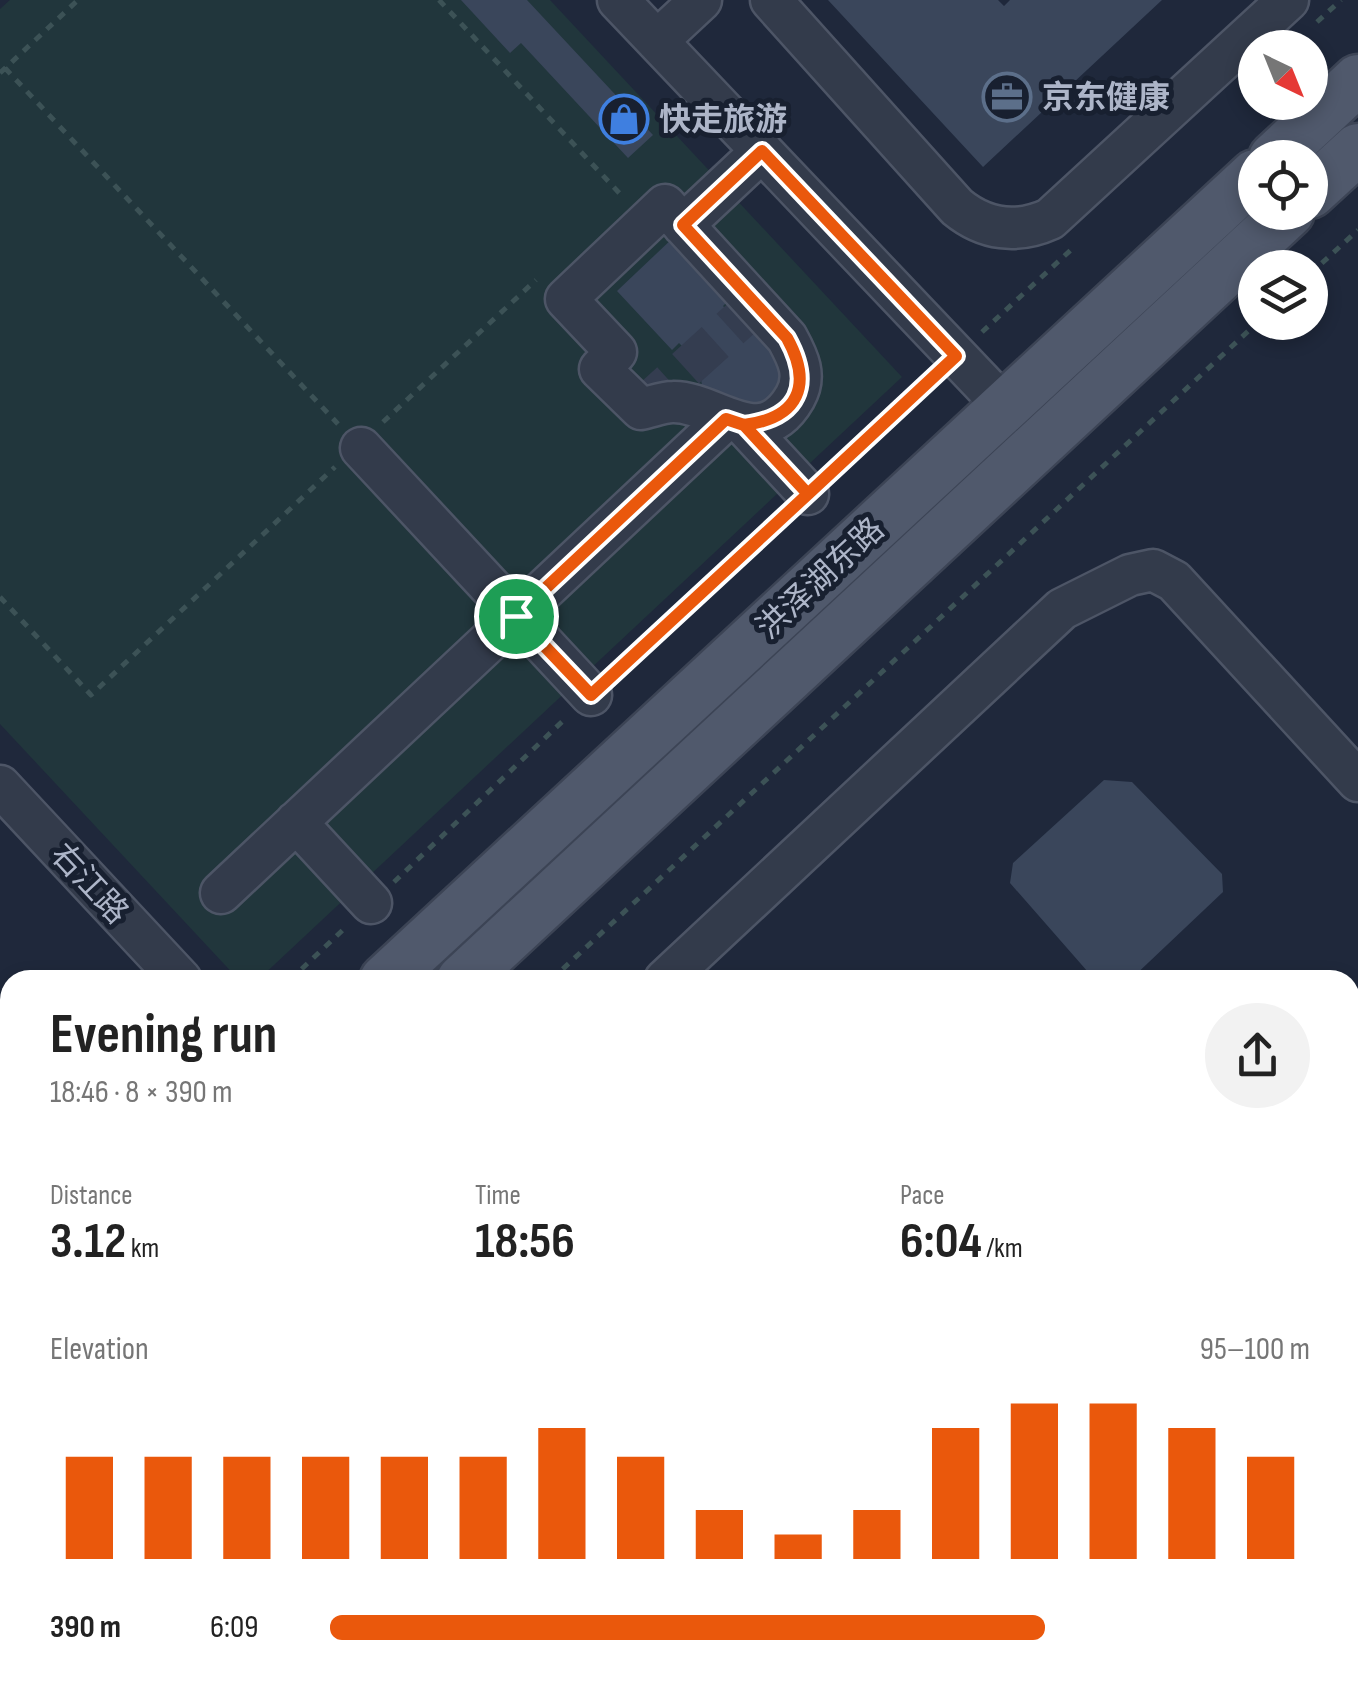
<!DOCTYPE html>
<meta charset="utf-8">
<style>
body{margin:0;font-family:"Sofia Sans Condensed","Noto Sans SC",sans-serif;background:#f2f2f2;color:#222;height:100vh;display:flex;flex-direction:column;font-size:38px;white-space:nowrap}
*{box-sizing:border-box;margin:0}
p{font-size:32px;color:#767676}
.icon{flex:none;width:55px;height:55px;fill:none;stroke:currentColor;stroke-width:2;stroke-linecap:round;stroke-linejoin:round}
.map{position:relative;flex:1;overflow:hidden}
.details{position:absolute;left:0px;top:970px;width:1360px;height:715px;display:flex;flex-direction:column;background:#fff;border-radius:30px 30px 0 0;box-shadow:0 5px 15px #0003}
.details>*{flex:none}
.needle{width:65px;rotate:137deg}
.tools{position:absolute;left:1238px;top:30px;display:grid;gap:20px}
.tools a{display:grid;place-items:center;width:90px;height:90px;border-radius:50%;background:#fff;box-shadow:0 5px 15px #0003;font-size:50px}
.pin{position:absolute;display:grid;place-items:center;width:85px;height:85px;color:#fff;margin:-42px;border:5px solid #fff;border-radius:50%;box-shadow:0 2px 10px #0007}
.round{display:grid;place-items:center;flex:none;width:105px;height:105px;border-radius:52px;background:#f2f2f2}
.head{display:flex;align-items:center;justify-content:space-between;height:170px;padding:0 50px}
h1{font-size:55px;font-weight:700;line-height:75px}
.figures{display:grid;grid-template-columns:repeat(3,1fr);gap:15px;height:170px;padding:10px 50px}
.figures div{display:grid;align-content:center}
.figures b{font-size:50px;font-weight:700}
.figures small{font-size:28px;font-weight:400}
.figures p{font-size:28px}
.chart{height:280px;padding:20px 50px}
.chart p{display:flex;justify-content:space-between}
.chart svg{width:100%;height:180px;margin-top:10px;stroke:#ea580c;stroke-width:6}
ul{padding:0 50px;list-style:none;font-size:32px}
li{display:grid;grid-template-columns:160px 120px 1fr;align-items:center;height:75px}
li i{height:25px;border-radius:12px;background:#ea580c}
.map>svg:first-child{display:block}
</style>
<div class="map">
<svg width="1358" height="1685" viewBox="0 0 1358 1685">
<rect width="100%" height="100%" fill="#1f283b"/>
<path fill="#21363c" d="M 10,0 L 550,0 L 902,377 L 258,980 L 239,980 L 0,724 L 0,9 Z"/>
<path fill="#3a465b" d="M 461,0 L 527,0 L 653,135 L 628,158 L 521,43 L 510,53 Z
M 828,0 L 998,0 L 1004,6 L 1010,0 L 1162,0 L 983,167 Z
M 675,236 L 732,297 L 723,306 L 739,323 L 751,323 L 791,371 L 761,413 L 703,391 L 698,362 L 679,343 L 672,350 L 617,291 Z
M 1104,780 L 1132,782 L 1222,874 L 1223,892 L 1130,980 L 1095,980 L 1010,883 L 1013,863 Z
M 1350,1022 L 1358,1031 L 1358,1242 L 1350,1240 Z
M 158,1675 L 366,1675 L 356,1685 L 147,1685 Z
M 531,1675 L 576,1675 L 586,1685 L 540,1685 Z"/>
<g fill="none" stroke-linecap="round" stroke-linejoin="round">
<path stroke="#343d50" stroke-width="40" stroke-dasharray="40 20" stroke-linecap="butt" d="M 641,409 L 756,305"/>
<g stroke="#4d5566" stroke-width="45">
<path id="minor" d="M 618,0 L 1005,407
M 771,0 L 957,207 C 985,230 1017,234 1050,219 L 1288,0
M 657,41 L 701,0
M 665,205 L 787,338 C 798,358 807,376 795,397 C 761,456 715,401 673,402 C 663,402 651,407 641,409 L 600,369 L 616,352 L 566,299 Z
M 683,225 L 762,151
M 744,425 L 808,494
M 361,448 L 591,695
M 0,786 L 181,980
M 296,822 L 371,903
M 221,893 L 726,419
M 665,980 L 1062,609 L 1130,575 L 1153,570 L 1174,581 L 1358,781
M 1350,1450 L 1358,1442
M 0,1604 L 10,1595
M 1185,1675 L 1194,1685"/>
</g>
<g stroke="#3c4455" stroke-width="55">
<path id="major" d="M 1274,158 L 1358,80
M 1310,193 L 1358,149
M 385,980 L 1255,175
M 462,980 L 1289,212
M 0,1337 L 10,1328
M 0,1409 L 10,1399"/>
</g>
<path stroke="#3c5256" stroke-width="5" stroke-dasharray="8 8" stroke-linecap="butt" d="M 439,0 L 623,197
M 1317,22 L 1341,0
M 5,68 L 338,424
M 0,73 L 78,0
M 1310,274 L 1358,230
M 982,332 L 1073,248
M 383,422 L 536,280
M 832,472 L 930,380
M 0,597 L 91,695 L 335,467
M 615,672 L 783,516
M 394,882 L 567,717
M 290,980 L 346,927
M 551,980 L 1258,322
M 0,1254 L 10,1244
M 0,1493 L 10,1483"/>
<use href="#minor" stroke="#333b4b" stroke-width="40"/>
<use href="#major" stroke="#50596c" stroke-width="50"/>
</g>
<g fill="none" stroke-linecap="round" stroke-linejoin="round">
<g stroke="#fff" stroke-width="20">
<path id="route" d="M 516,616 L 726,419 L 744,425 L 808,494 L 956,356 L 762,151 L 683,225 L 787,338 C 813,385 799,418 744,425 L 808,494 L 591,695 L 516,616"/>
</g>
<use href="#route" stroke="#ea580c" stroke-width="12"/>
</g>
<defs>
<g id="office-ring" transform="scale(2.5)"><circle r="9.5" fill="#182030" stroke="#5c6f8a" stroke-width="1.5"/><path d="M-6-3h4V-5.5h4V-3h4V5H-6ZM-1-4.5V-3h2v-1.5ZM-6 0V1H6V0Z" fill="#5c6f8a"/></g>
<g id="shop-ring" transform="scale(2.5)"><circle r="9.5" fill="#182030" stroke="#3f7fe0" stroke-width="1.5"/><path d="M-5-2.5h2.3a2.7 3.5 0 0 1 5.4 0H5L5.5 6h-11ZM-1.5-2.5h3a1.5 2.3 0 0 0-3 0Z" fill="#3f7fe0"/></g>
</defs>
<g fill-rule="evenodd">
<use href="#office-ring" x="1007" y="97"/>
<use href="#shop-ring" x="624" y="119"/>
</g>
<g text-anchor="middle" stroke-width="10" stroke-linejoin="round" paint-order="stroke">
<g font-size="32" font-weight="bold" fill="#adb5c8" stroke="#182030" text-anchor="start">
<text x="1042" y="108">京东健康</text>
<text x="659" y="130">快走旅游</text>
</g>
<g font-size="32" fill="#adb5c8" stroke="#182030">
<text transform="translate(820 578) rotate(-43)" y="11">洪泽湖东路</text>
<text transform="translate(90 883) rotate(47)" y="11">右江路</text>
</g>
</g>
</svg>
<div class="tools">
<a><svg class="needle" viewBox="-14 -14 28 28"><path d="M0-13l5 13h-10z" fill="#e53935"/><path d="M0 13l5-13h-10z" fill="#767676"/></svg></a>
<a><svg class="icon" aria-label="locate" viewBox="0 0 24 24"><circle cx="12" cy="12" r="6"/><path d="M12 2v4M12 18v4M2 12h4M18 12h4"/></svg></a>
<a><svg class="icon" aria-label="layers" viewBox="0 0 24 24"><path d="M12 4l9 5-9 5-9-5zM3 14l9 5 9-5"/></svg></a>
</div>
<div class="pin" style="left:516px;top:616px;background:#1e9e55"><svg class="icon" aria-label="arrive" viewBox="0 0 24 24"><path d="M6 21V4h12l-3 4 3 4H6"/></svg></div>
<section class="details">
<div class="head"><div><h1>Evening run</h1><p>18:46 · 8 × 390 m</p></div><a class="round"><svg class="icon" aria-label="share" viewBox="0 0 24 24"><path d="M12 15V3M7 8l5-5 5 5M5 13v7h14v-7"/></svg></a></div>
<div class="figures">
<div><p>Distance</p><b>3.12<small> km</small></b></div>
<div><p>Time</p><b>18:56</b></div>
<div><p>Pace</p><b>6:04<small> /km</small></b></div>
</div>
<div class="chart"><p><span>Elevation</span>95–100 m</p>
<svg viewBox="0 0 160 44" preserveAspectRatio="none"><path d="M5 44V19M15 44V19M25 44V19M35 44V19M45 44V19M55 44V19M65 44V12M75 44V19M85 44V32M95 44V38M105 44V32M115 44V12M125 44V6M135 44V6M145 44V12M155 44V19"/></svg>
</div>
<ul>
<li><b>390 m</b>6:09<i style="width:73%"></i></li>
</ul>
</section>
</div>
